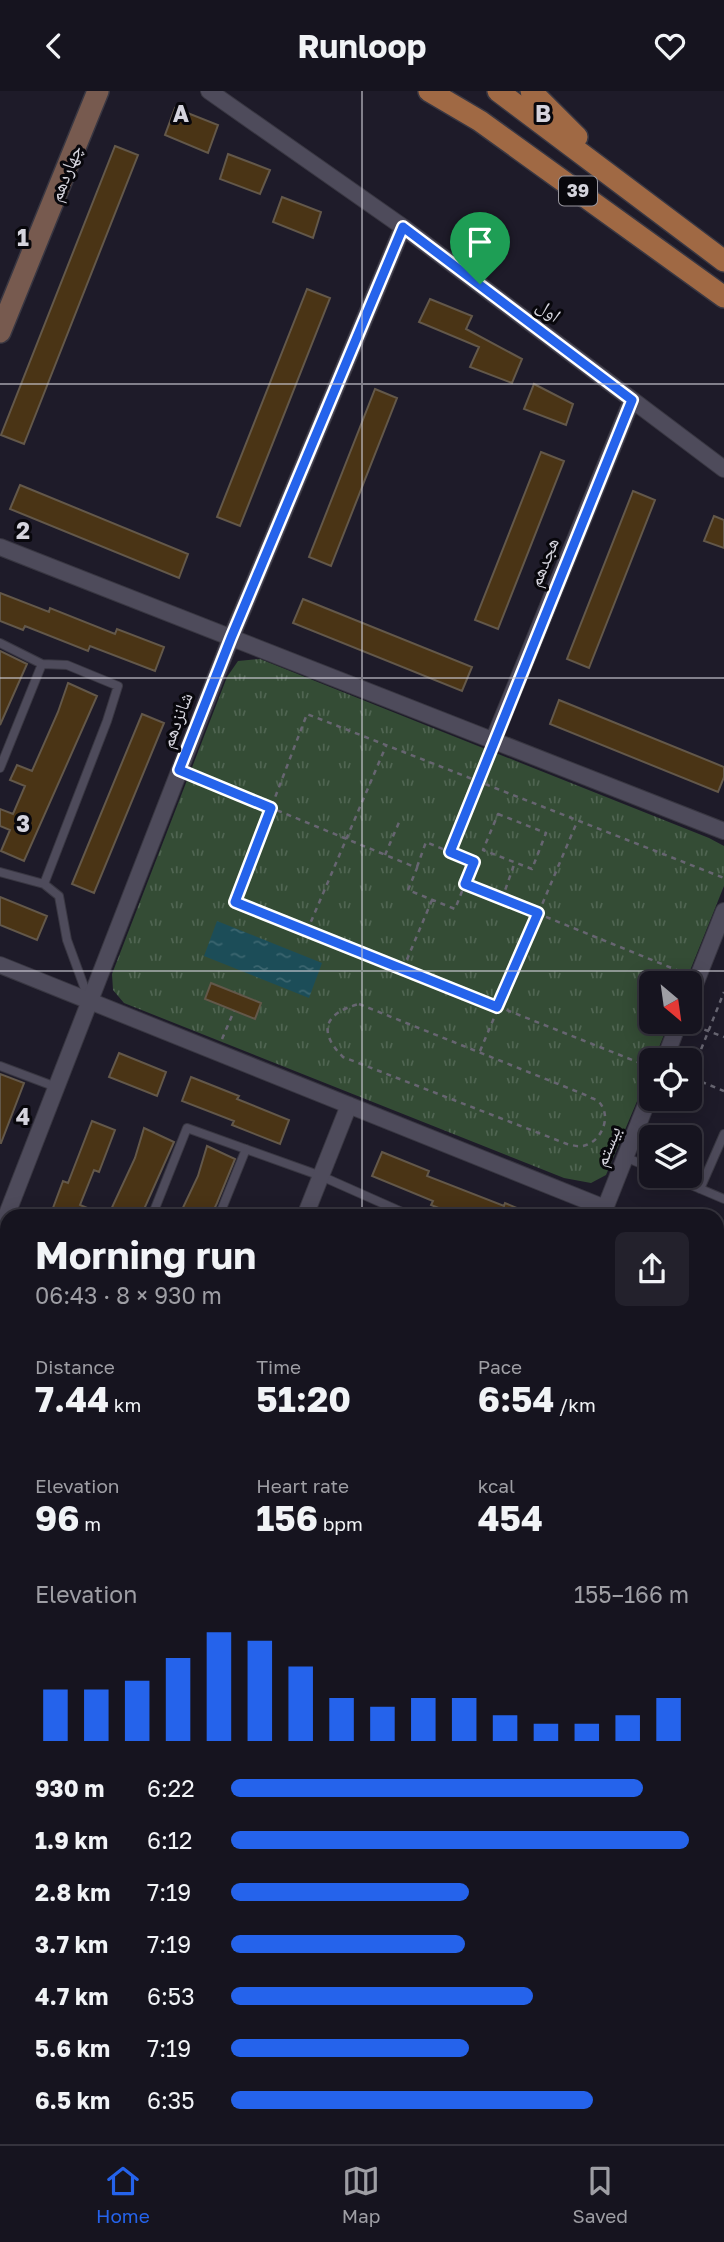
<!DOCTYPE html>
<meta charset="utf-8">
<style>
body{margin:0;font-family:"Golos Text","Noto Naskh Arabic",sans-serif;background:#23212c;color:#f1f3f6;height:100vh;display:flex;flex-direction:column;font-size:26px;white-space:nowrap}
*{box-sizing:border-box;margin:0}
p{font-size:23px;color:#9e9ea4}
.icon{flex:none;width:38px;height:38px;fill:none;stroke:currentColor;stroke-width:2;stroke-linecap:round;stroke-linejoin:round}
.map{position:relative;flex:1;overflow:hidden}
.side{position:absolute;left:0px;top:1118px;width:724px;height:936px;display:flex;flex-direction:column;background:#16141f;border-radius:21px 21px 0 0;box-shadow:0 4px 18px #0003,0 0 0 2px #35333d}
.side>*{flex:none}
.needle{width:46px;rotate:151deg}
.controls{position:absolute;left:639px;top:880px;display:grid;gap:14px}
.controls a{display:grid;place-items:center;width:63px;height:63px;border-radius:10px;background:#16141f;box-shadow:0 4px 18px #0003,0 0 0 2px #35333d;font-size:35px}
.pin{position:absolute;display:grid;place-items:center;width:60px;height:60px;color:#fff;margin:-72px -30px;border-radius:50% 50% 50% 0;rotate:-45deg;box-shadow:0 0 7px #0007}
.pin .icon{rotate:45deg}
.round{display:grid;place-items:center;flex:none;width:74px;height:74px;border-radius:10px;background:#23212c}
.overview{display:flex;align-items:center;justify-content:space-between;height:119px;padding:0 35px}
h1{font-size:38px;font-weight:700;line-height:52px}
.metrics{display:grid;grid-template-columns:repeat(3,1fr);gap:10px;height:119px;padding:7px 35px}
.metrics div{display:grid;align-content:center}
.metrics b{font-size:35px;font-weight:700}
.metrics small{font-size:19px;font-weight:400}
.metrics p{font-size:19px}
.chart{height:196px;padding:14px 35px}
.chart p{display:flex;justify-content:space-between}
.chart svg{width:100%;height:126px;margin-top:7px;stroke:#2563eb;stroke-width:6}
ul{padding:0 35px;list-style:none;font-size:23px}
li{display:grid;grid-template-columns:112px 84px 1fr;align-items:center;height:52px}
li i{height:18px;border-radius:9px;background:#2563eb}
header{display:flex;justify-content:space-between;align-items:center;height:91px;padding:0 35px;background:#16141f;font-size:32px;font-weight:700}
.menu{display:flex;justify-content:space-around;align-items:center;height:98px;border-top:2px solid #35333d;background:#16141f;font-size:19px;color:#9e9ea4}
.menu a{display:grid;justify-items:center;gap:4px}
.menu .selected{color:#2563eb}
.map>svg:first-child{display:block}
</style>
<header><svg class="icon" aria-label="back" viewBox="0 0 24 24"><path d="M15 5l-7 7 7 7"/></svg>Runloop<svg class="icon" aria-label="heart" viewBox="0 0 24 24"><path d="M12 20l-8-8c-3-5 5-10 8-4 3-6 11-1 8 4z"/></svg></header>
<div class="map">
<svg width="724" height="2053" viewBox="0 0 724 2053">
<defs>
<pattern id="grass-tufts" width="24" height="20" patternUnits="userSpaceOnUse" patternTransform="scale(1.75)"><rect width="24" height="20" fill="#344c35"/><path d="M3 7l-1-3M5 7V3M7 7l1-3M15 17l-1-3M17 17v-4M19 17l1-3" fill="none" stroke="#506552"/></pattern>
<pattern id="water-ripples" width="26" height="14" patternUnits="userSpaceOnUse" patternTransform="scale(1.75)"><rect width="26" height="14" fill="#1c4d58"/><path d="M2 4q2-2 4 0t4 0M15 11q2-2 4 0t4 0" fill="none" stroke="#3c6670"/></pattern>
</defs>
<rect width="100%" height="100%" fill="#1e1b29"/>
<path fill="url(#grass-tufts)" d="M 260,568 L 709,747 L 724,755 L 724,795 L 685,892 L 651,892 L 651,931 L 669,931 L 654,969 L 651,970 L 651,977 L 606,1084 L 591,1092 L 564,1087 L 124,912 L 113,899 L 112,883 L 227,586 L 238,570 Z"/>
<path fill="url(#water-ripples)" d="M 217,830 L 322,872 L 309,907 L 204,865 Z"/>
<path fill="#4a3415" stroke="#63584a" stroke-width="2" d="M 175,17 L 218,34 L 208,62 L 165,44 Z
M 115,55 L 138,64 L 24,353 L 1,344 Z
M 228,63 L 270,79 L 260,103 L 220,88 Z
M 282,106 L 321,121 L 313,147 L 273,131 Z
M 307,198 L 330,207 L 240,435 L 217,426 Z
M 430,208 L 472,225 L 466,238 L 522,268 L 512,292 L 470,276 L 479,256 L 419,231 Z
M 534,293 L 573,313 L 566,334 L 524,318 Z
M 375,298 L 397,307 L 331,475 L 309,466 Z
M 541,361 L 564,370 L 498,538 L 475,529 Z
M 20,394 L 188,463 L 179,487 L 10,418 Z
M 633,400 L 655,409 L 589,577 L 567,568 Z
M 714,425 L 724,429 L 724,457 L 704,450 Z
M 0,502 L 49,521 L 50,517 L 115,543 L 117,538 L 164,556 L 155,580 L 90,555 L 88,560 L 25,535 L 23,539 L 0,530 Z
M 303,508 L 472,576 L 462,600 L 293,532 Z
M 0,560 L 27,573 L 0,634 Z
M 68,592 L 97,605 L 24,770 L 1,760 L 10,739 L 0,735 L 0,718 L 13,723 L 25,695 L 10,689 L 17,674 L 32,680 L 58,621 Z
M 559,609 L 724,676 L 724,686 L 718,701 L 550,633 Z
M 142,623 L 164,632 L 94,802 L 72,793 Z
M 0,806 L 47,825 L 37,849 L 0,834 Z
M 211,892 L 261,912 L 255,928 L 205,908 Z
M 119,962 L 166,981 L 157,1005 L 109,986 Z
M 0,983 L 24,992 L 1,1052 L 0,1052 Z
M 191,986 L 239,1005 L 237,1008 L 289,1029 L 280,1053 L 232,1034 L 234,1030 L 182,1010 Z
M 92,1030 L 115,1039 L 99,1081 L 94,1079 L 80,1114 L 107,1125 L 50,1125 L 63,1090 L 68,1092 Z
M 144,1037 L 174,1051 L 141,1125 L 108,1125 L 135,1067 Z
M 207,1055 L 235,1068 L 217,1112 L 211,1125 L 179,1125 L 198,1085 Z
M 382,1061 L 429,1080 L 427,1085 L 504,1115 L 505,1112 L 536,1125 L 459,1125 L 431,1114 L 433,1110 L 372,1085 Z"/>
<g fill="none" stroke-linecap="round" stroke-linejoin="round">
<g stroke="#393742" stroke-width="10">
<path id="service" d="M 0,552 L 42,573 L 67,574 L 118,595 L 107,630 L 44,793 L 59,805 L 67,849 L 89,909
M 0,677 L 42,573
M 0,781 L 44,793
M 0,975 L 56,996
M 625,1066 L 651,1077
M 670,1085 L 724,1108
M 700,1098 L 724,1043
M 152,1125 L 187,1037 L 321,1085 L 411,1125
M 219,1125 L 246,1058
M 718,1213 L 724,1215
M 718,1245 L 723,1248 L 718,1262
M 0,1250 L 7,1253
M 718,1437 L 724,1440
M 0,1739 L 7,1741
M 0,1973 L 7,1975
M 204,2048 L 211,2053
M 302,2048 L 314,2053
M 280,2053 L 282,2048
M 409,2053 L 411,2048"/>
</g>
<g stroke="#393742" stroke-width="18">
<path id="minor" d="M 209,0 L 403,136 L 724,378
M 0,456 L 724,740
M 493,650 L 632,309
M 0,874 L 605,1117
M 690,906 L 724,820
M 664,970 L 679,931
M 305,1125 L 349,1014
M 602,1125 L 651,1001
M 0,1141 L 231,547 L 403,136
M 0,1292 L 7,1295
M 718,1591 L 724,1574
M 0,1645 L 7,1648
M 0,1898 L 7,1880
M 465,2048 L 478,2053
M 234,2053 L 236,2048
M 536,2053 L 538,2048"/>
</g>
<g stroke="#393742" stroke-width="24">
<path id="secondary" d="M 0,241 L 98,0"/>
</g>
<g stroke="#393742" stroke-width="24">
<path id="primary" d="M 429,0 L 480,30 L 724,206
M 498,0 L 724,170
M 531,0 L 577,46"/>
</g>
<path stroke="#676571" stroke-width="2.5" stroke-dasharray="5 5" stroke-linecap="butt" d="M 194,685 L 417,777 L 408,799 L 455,818 L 465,793 L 684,882
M 498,723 L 546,742 L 532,778 L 483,759 Z
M 450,761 L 488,663
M 385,764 L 400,729
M 417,776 L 426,751 L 474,771 L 465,793
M 502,808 L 515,771
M 307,840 L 386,655
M 403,878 L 432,809
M 359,913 L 588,1005 C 591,1007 595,1008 598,1010 C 613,1024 602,1051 583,1055 C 578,1056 572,1054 567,1053 L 343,966 C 317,940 325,922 359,913 Z
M 695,935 L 724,946
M 222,948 L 234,920
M 480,960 L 577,731
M 651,974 L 645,974 L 235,811 L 307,623 L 724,787
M 690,986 L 724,901
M 692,987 L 724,1000"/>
<use href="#service" stroke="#4e4b5b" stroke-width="8"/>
<use href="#minor" stroke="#4e4b5b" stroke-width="16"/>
<use href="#secondary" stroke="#775a4f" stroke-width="21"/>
<use href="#primary" stroke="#a06944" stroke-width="21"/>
</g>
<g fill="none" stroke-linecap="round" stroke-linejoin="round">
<g stroke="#fff" stroke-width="14">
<path id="route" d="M 403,136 L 632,309 L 450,761 L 474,771 L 465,793 L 538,822 L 497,916 L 235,811 L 271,717 L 179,679 L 231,547 Z"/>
</g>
<use href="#route" stroke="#2563eb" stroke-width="9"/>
</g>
<path fill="none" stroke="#d5d4dd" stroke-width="2" stroke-opacity="0.55" d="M 362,0 L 362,1125M 0,293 L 724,293M 0,587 L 724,587M 0,880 L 724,880M 0,1173 L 7,1173M 718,1173 L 724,1173M 0,1466 L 7,1466M 718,1466 L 724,1466M 0,1760 L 7,1760M 718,1760 L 724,1760M 362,2048 L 362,2053"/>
<g text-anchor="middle" stroke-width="6" stroke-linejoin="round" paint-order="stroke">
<rect fill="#08070c" stroke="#98969e" stroke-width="2" x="559" y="85.5" width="38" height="29" rx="5"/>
<g font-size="18" font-weight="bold" fill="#d5d4dd">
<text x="578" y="106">39</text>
</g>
<g font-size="19" fill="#d5d4dd" stroke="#08070c">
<text transform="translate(65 82) rotate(-68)" y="7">چهاردهم</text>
<text transform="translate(549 219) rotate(37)" y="7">اول</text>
<text transform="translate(543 471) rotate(-68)" y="7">هجدهم</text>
<text transform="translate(176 629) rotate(-69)" y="7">شانزدهم</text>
<text transform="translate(607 1055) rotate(-68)" y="7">بیستم</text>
</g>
</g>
<g font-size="23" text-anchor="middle" font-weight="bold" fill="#d5d4dd" stroke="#08070c" stroke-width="6" stroke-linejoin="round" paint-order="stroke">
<text x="181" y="31">A</text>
<text x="543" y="31">B</text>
<text x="23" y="155">1</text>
<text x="23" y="448">2</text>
<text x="23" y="741">3</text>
<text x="23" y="1034">4</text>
</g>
</svg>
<div class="controls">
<a><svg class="needle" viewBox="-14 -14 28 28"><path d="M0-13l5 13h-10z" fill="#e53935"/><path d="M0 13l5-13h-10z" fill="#9e9ea4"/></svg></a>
<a><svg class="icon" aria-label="locate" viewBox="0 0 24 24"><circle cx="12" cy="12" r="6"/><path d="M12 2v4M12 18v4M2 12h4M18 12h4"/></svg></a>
<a><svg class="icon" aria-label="layers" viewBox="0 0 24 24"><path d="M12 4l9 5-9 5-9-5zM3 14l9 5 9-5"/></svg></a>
</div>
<div class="pin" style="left:480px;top:193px;background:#1e9e55"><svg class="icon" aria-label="arrive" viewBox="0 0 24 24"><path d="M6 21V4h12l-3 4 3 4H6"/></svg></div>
<section class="side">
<div class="overview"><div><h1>Morning run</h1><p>06:43 · 8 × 930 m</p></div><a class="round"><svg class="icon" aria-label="share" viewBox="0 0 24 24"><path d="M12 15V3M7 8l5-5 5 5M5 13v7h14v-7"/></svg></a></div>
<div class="metrics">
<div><p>Distance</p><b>7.44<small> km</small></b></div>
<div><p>Time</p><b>51:20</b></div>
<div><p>Pace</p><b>6:54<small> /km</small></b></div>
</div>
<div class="metrics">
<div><p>Elevation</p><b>96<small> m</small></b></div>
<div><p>Heart rate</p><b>156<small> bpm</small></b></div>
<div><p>kcal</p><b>454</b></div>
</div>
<div class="chart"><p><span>Elevation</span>155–166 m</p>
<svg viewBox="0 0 160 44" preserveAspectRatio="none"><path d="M5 44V26M15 44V26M25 44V23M35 44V15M45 44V6M55 44V9M65 44V18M75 44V29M85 44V32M95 44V29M105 44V29M115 44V35M125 44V38M135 44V38M145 44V35M155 44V29"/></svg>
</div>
<ul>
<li><b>930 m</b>6:22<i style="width:90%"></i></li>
<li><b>1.9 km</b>6:12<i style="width:100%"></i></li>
<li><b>2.8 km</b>7:19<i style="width:52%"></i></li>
<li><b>3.7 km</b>7:19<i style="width:51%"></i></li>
<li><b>4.7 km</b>6:53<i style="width:66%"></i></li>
<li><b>5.6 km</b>7:19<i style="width:52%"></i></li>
<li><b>6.5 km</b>6:35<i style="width:79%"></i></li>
</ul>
</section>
</div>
<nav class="menu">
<a class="selected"><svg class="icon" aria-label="home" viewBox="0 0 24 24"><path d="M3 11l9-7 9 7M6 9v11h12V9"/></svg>Home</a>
<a><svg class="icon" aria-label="map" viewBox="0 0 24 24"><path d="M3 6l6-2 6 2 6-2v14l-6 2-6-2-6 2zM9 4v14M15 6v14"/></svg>Map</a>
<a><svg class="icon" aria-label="saved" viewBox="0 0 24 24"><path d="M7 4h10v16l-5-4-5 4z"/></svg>Saved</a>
</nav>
